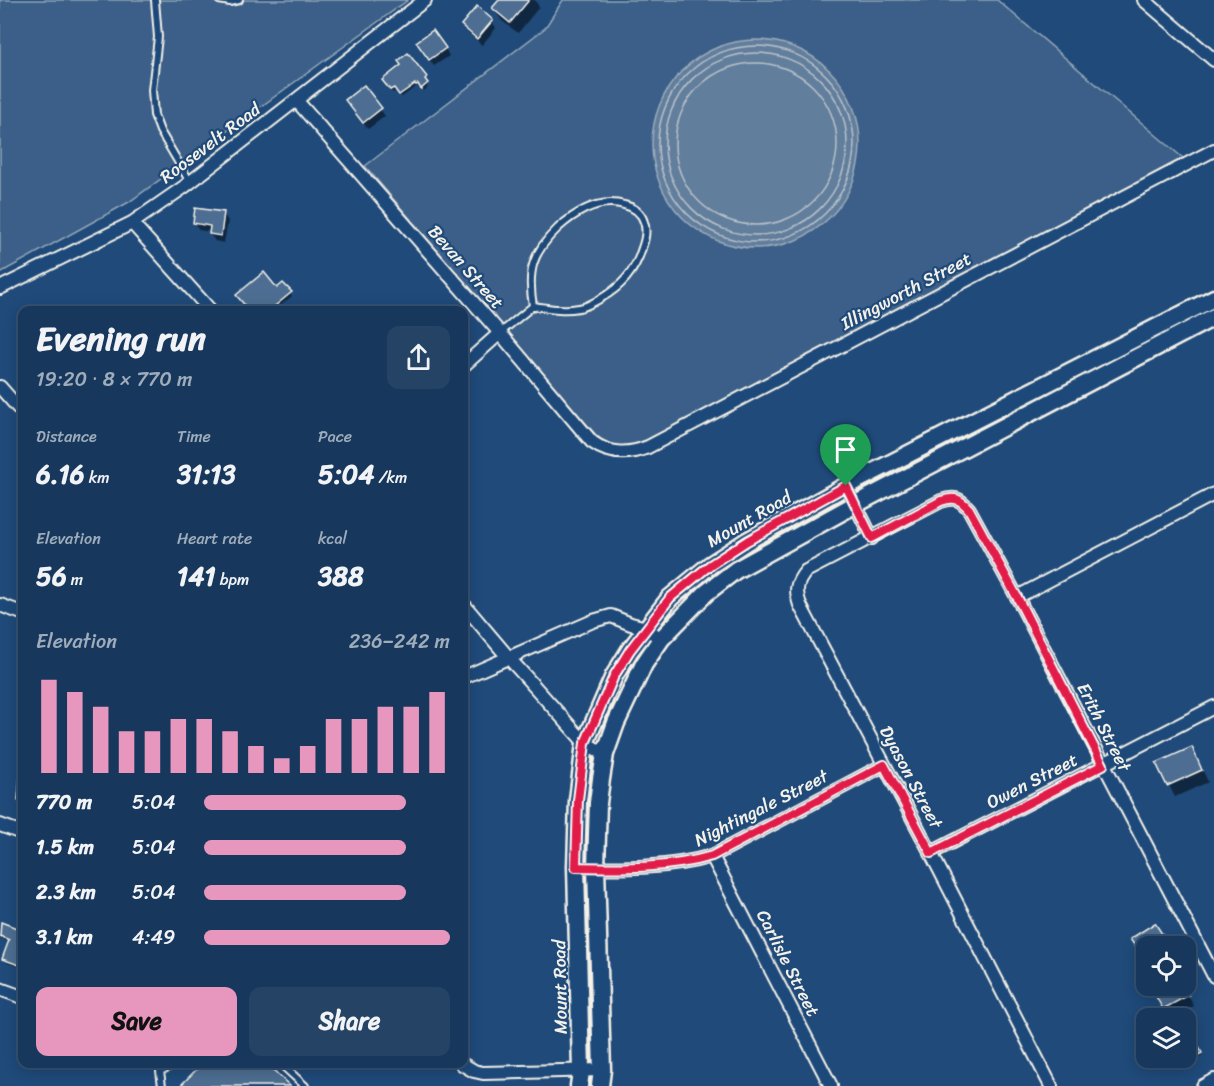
<!DOCTYPE html>
<meta charset="utf-8">
<style>
body{margin:0;font-family:Sriracha,sans-serif;background:#244365;color:#f1f3f6;height:100vh;display:flex;flex-direction:column;font-size:22px;white-space:nowrap}
*{box-sizing:border-box;margin:0}
p{font-size:20px;color:#9eacbb}
.icon{flex:none;width:33px;height:33px;fill:none;stroke:currentColor;stroke-width:2;stroke-linecap:round;stroke-linejoin:round}
.map{position:relative;flex:1;overflow:hidden}
.side{position:absolute;left:18px;top:306px;width:450px;height:762px;display:flex;flex-direction:column;background:#17385c;border-radius:12px;box-shadow:0 3px 15px #0003,0 0 0 2px #365272}
.side>*{flex:none}
.fabs{position:absolute;left:1136px;top:936px;display:grid;gap:12px}
.fabs a{display:grid;place-items:center;width:60px;height:60px;border-radius:12px;background:#17385c;box-shadow:0 3px 15px #0003,0 0 0 2px #365272;font-size:30px}
.pin{position:absolute;display:grid;place-items:center;width:51px;height:51px;color:#fff;margin:-62px -26px;border-radius:50% 50% 50% 0;rotate:-45deg;box-shadow:0 0 6px #0007}
.pin .icon{rotate:45deg}
.round{display:grid;place-items:center;flex:none;width:63px;height:63px;border-radius:12px;background:#244365}
.summary{display:flex;align-items:center;justify-content:space-between;height:102px;padding:0 18px}
h1{font-size:33px;font-weight:700;line-height:45px}
.metrics{display:grid;grid-template-columns:repeat(3,1fr);gap:9px;height:102px;padding:6px 18px}
.metrics div{display:grid;align-content:center}
.metrics b{font-size:26px;font-weight:700}
.metrics small{font-size:16px;font-weight:400}
.metrics p{font-size:16px}
.chart{height:168px;padding:12px 18px}
.chart p{display:flex;justify-content:space-between}
.chart svg{width:100%;height:108px;margin-top:6px;stroke:#e797bd;stroke-width:6}
.button{display:flex;gap:12px;margin-top:auto;padding:12px 18px}
.button a{flex:1;height:69px;border-radius:12px;background:#e797bd;color:#111;font-size:24px;font-weight:700;line-height:69px;text-align:center}
.button a+a{background:#244365;color:#f1f3f6}
ul{padding:0 18px;list-style:none;font-size:20px}
li{display:grid;grid-template-columns:96px 72px 1fr;align-items:center;height:45px}
li i{height:15px;border-radius:8px;background:#e797bd}
.map>svg:first-child{display:block}
</style>
<div class="map">
<svg width="1214" height="1086" viewBox="0 0 1214 1086">
<rect width="100%" height="100%" fill="#1f4a7a"/>
<filter id="ink" filterUnits="userSpaceOnUse"><feTurbulence type="fractalNoise" baseFrequency=".0167" numOctaves="2"/><feDisplacementMap in="SourceGraphic" scale="12" xChannelSelector="R" yChannelSelector="G"/><feConvolveMatrix kernelMatrix="1 2 1 2 8 2 1 2 1" color-interpolation-filters="sRGB"/></filter>
<g filter="url(#ink)">
<path fill="#3a5f88" stroke="#97a8b8" stroke-width="1.5" d="M 0,0 L 408,0 L 129,202 L 0,273 Z
M 563,0 L 997,0 L 1183,158 L 639,444 C 619,448 609,448 594,433 L 365,166 L 545,28 Z"/>
<path fill="#627e9d" stroke="#9cacbb" stroke-width="1.5" d="M652 144a104 104 0 1 1 208 0a104 104 0 1 1-208 0Z"/>
<path fill="#0007" d="M 501,0 L 535,0 L 539,7 L 518,33 L 501,20 L 494,8 Z
M 477,9 L 492,21 L 496,28 L 482,45 L 467,32 L 463,25 Z
M 445,48 L 449,56 L 434,66 L 422,50 Z
M 425,78 L 427,81 L 425,82 L 428,87 L 424,91 L 420,86 L 419,87 L 417,86 L 402,97 L 396,90 L 393,93 L 386,83 Z
M 364,87 L 385,116 L 368,129 L 351,107 Z
M 223,214 L 228,221 L 224,243 L 215,241 L 210,234 L 211,232 L 199,230 L 194,223 Z
M 277,290 L 290,293 L 292,296 L 275,310 L 250,310 L 240,298 Z
M 1198,760 L 1208,782 L 1175,797 L 1158,764 Z
M 22,768 L 22,805 L 20,800 Z
M 2,924 L 22,932 L 22,968 L 5,962 L 4,959 L 10,942 L 0,938 L 0,929 Z
M 1152,986 L 1182,986 L 1194,1006 L 1170,1018 Z
M 1186,1026 L 1202,1056 L 1181,1068 L 1177,1061 L 1175,1062 L 1173,1058 L 1185,1058 Z
M 204,1064 L 265,1064 L 288,1086 L 182,1086 Z"/>
<g fill="none" stroke-linecap="round" stroke-linejoin="round">
<path stroke="#bac3ca" stroke-width="1.5" d="M658 144a98 98 0 1 1 196 0a98 98 0 1 1-196 0Z
M665 144a91 91 0 1 1 182 0a91 91 0 1 1-182 0Z
M675 144a81 81 0 1 1 162 0a81 81 0 1 1-162 0Z"/>
</g>
<path fill="#4d6e92" stroke="#f4f1e8" stroke-width="1.5" d="M 499,0 L 529,0 L 510,23 L 492,8 Z
M 477,6 L 493,20 L 477,39 L 461,25 Z
M 433,30 L 446,48 L 429,60 L 416,42 Z
M 408,53 L 427,77 L 425,79 L 428,83 L 421,89 L 418,84 L 416,85 L 415,84 L 399,95 L 394,88 L 390,90 L 382,80 L 401,65 L 398,61 Z
M 364,85 L 382,108 L 363,123 L 345,100 Z
M 195,208 L 224,212 L 221,236 L 209,234 L 210,226 L 193,223 Z
M 264,272 L 277,288 L 283,283 L 292,292 L 270,310 L 249,310 L 236,295 Z
M 1192,747 L 1202,770 L 1167,786 L 1156,763 Z
M 21,762 L 22,763 L 22,801 L 18,800 Z
M 1,922 L 22,930 L 22,966 L 2,959 L 9,940 L 0,936 Z
M 1155,923 L 1170,946 L 1146,946 L 1146,962 L 1130,939 Z
M 1150,986 L 1184,986 L 1189,995 L 1163,1009 Z
M 1186,1024 L 1202,1053 L 1178,1066 L 1174,1059 L 1172,1060 L 1171,1058 L 1185,1058 L 1185,1025 Z
M 202,1064 L 267,1064 L 290,1086 L 180,1086 Z"/>
<g fill="none" stroke-linecap="round" stroke-linejoin="round">
<g stroke="#f4f1e8" stroke-width="10">
<path id="service" d="M 155,0 L 158,37 L 152,90 L 154,115 L 160,131 L 190,182
M 219,0 L 230,2 L 239,0
M 500,333 L 533,306 C 548,308 563,311 579,308 C 586,307 593,303 600,299 C 621,287 635,272 642,248 C 645,240 647,230 644,222 C 641,212 633,207 624,205 C 600,198 576,212 558,228 C 532,253 527,271 533,306
M 281,1064 L 305,1086
M 162,1086 L 160,1071 L 171,1066 L 173,1064"/>
</g>
<g stroke="#f4f1e8" stroke-width="16">
<path id="minor" d="M 1144,0 L 1214,60
M 296,100 L 500,333 L 592,442 C 610,455 628,455 648,447 L 1214,150
M 132,223 L 210,310
M 0,288 L 132,223 L 184,187 L 425,0
M 464,365 L 500,333
M 0,387 L 22,412
M 846,486 L 872,538
M 1017,597 L 1214,494
M 0,605 L 22,613
M 464,605 L 508,657 L 585,743 L 605,754
M 464,677 L 593,621 L 611,616 L 631,624 L 646,628 L 661,639
M 0,825 L 22,833
M 931,853 L 1214,707
M 712,856 L 831,1086
M 576,867 C 621,868 668,869 712,856 L 884,765
M 0,989 L 22,997
M 462,1064 L 474,1071 L 483,1073 L 602,1070
M 1051,1086 L 931,853 L 800,605 C 795,590 796,583 806,571 L 941,501 C 955,496 960,499 969,509 L 1017,597 L 1214,976
M 1203,1086 L 1214,1080"/>
</g>
<g stroke="#f4f1e8" stroke-width="21">
<path id="secondary" d="M 579,1086 L 581,1071 L 576,867 L 578,800 L 585,743 L 614,676 L 630,650 L 670,598 L 710,565 L 747,541 L 846,486 L 1214,298
M 600,1086 L 602,1070 L 596,867 L 598,803 L 601,779 L 605,754 L 616,723 L 644,664 L 661,639 L 706,593 L 736,570 L 856,504 L 1214,317"/>
</g>
<use href="#service" stroke="#1f4a7a" stroke-width="6"/>
<use href="#minor" stroke="#1f4a7a" stroke-width="12"/>
<use href="#secondary" stroke="#1f4a7a" stroke-width="16"/>
</g>
</g>
<g fill="none" stroke-linecap="round" stroke-linejoin="round" filter="url(#ink)">
<g stroke="#fff" stroke-width="12">
<path id="route" d="M 846,486 L 872,538 L 941,501 C 955,496 960,499 969,509 L 1017,597 L 1103,765 L 931,853 L 884,765 L 712,856 C 668,869 621,868 576,867 L 578,800 L 585,743 L 614,676 L 630,650 L 670,598 L 710,565 L 747,541 Z"/>
</g>
<use href="#route" stroke="#e11d48" stroke-width="8"/>
</g>
<g text-anchor="middle" stroke-width="4.5" stroke-linejoin="round" paint-order="stroke">
<g font-size="18" fill="#f4f1e8" stroke="#1f4a7a">
<text transform="translate(210 143) rotate(-37)" y="6">Roosevelt Road</text>
<text transform="translate(466 267) rotate(49)" y="6">Bevan Street</text>
<text transform="translate(906 291) rotate(-28)" y="6">Illingworth Street</text>
<text transform="translate(749 519) rotate(-30)" y="6">Mount Road</text>
<text transform="translate(1104 727) rotate(63)" y="6">Erith Street</text>
<text transform="translate(911 777) rotate(62)" y="6">Dyason Street</text>
<text transform="translate(1032 781) rotate(-27)" y="6">Owen Street</text>
<text transform="translate(761 808) rotate(-27)" y="6">Nightingale Street</text>
<text transform="translate(788 963) rotate(63)" y="6">Carlisle Street</text>
<text transform="translate(560 987) rotate(-91)" y="6">Mount Road</text>
</g>
</g>
</svg>
<div class="fabs">
<a><svg class="icon" aria-label="locate" viewBox="0 0 24 24"><circle cx="12" cy="12" r="6"/><path d="M12 2v4M12 18v4M2 12h4M18 12h4"/></svg></a>
<a><svg class="icon" aria-label="layers" viewBox="0 0 24 24"><path d="M12 4l9 5-9 5-9-5zM3 14l9 5 9-5"/></svg></a>
</div>
<div class="pin" style="left:846px;top:486px;background:#1e9e55"><svg class="icon" aria-label="arrive" viewBox="0 0 24 24"><path d="M6 21V4h12l-3 4 3 4H6"/></svg></div>
<section class="side">
<div class="summary"><div><h1>Evening run</h1><p>19:20 · 8 × 770 m</p></div><a class="round"><svg class="icon" aria-label="share" viewBox="0 0 24 24"><path d="M12 15V3M7 8l5-5 5 5M5 13v7h14v-7"/></svg></a></div>
<div class="metrics">
<div><p>Distance</p><b>6.16<small> km</small></b></div>
<div><p>Time</p><b>31:13</b></div>
<div><p>Pace</p><b>5:04<small> /km</small></b></div>
</div>
<div class="metrics">
<div><p>Elevation</p><b>56<small> m</small></b></div>
<div><p>Heart rate</p><b>141<small> bpm</small></b></div>
<div><p>kcal</p><b>388</b></div>
</div>
<div class="chart"><p><span>Elevation</span>236–242 m</p>
<svg viewBox="0 0 160 44" preserveAspectRatio="none"><path d="M5 44V6M15 44V11M25 44V17M35 44V27M45 44V27M55 44V22M65 44V22M75 44V27M85 44V33M95 44V38M105 44V33M115 44V22M125 44V22M135 44V17M145 44V17M155 44V11"/></svg>
</div>
<ul>
<li><b>770 m</b>5:04<i style="width:82%"></i></li>
<li><b>1.5 km</b>5:04<i style="width:82%"></i></li>
<li><b>2.3 km</b>5:04<i style="width:82%"></i></li>
<li><b>3.1 km</b>4:49<i style="width:100%"></i></li>
</ul>
<div class="button"><a>Save</a><a>Share</a></div>
</section>
</div>
